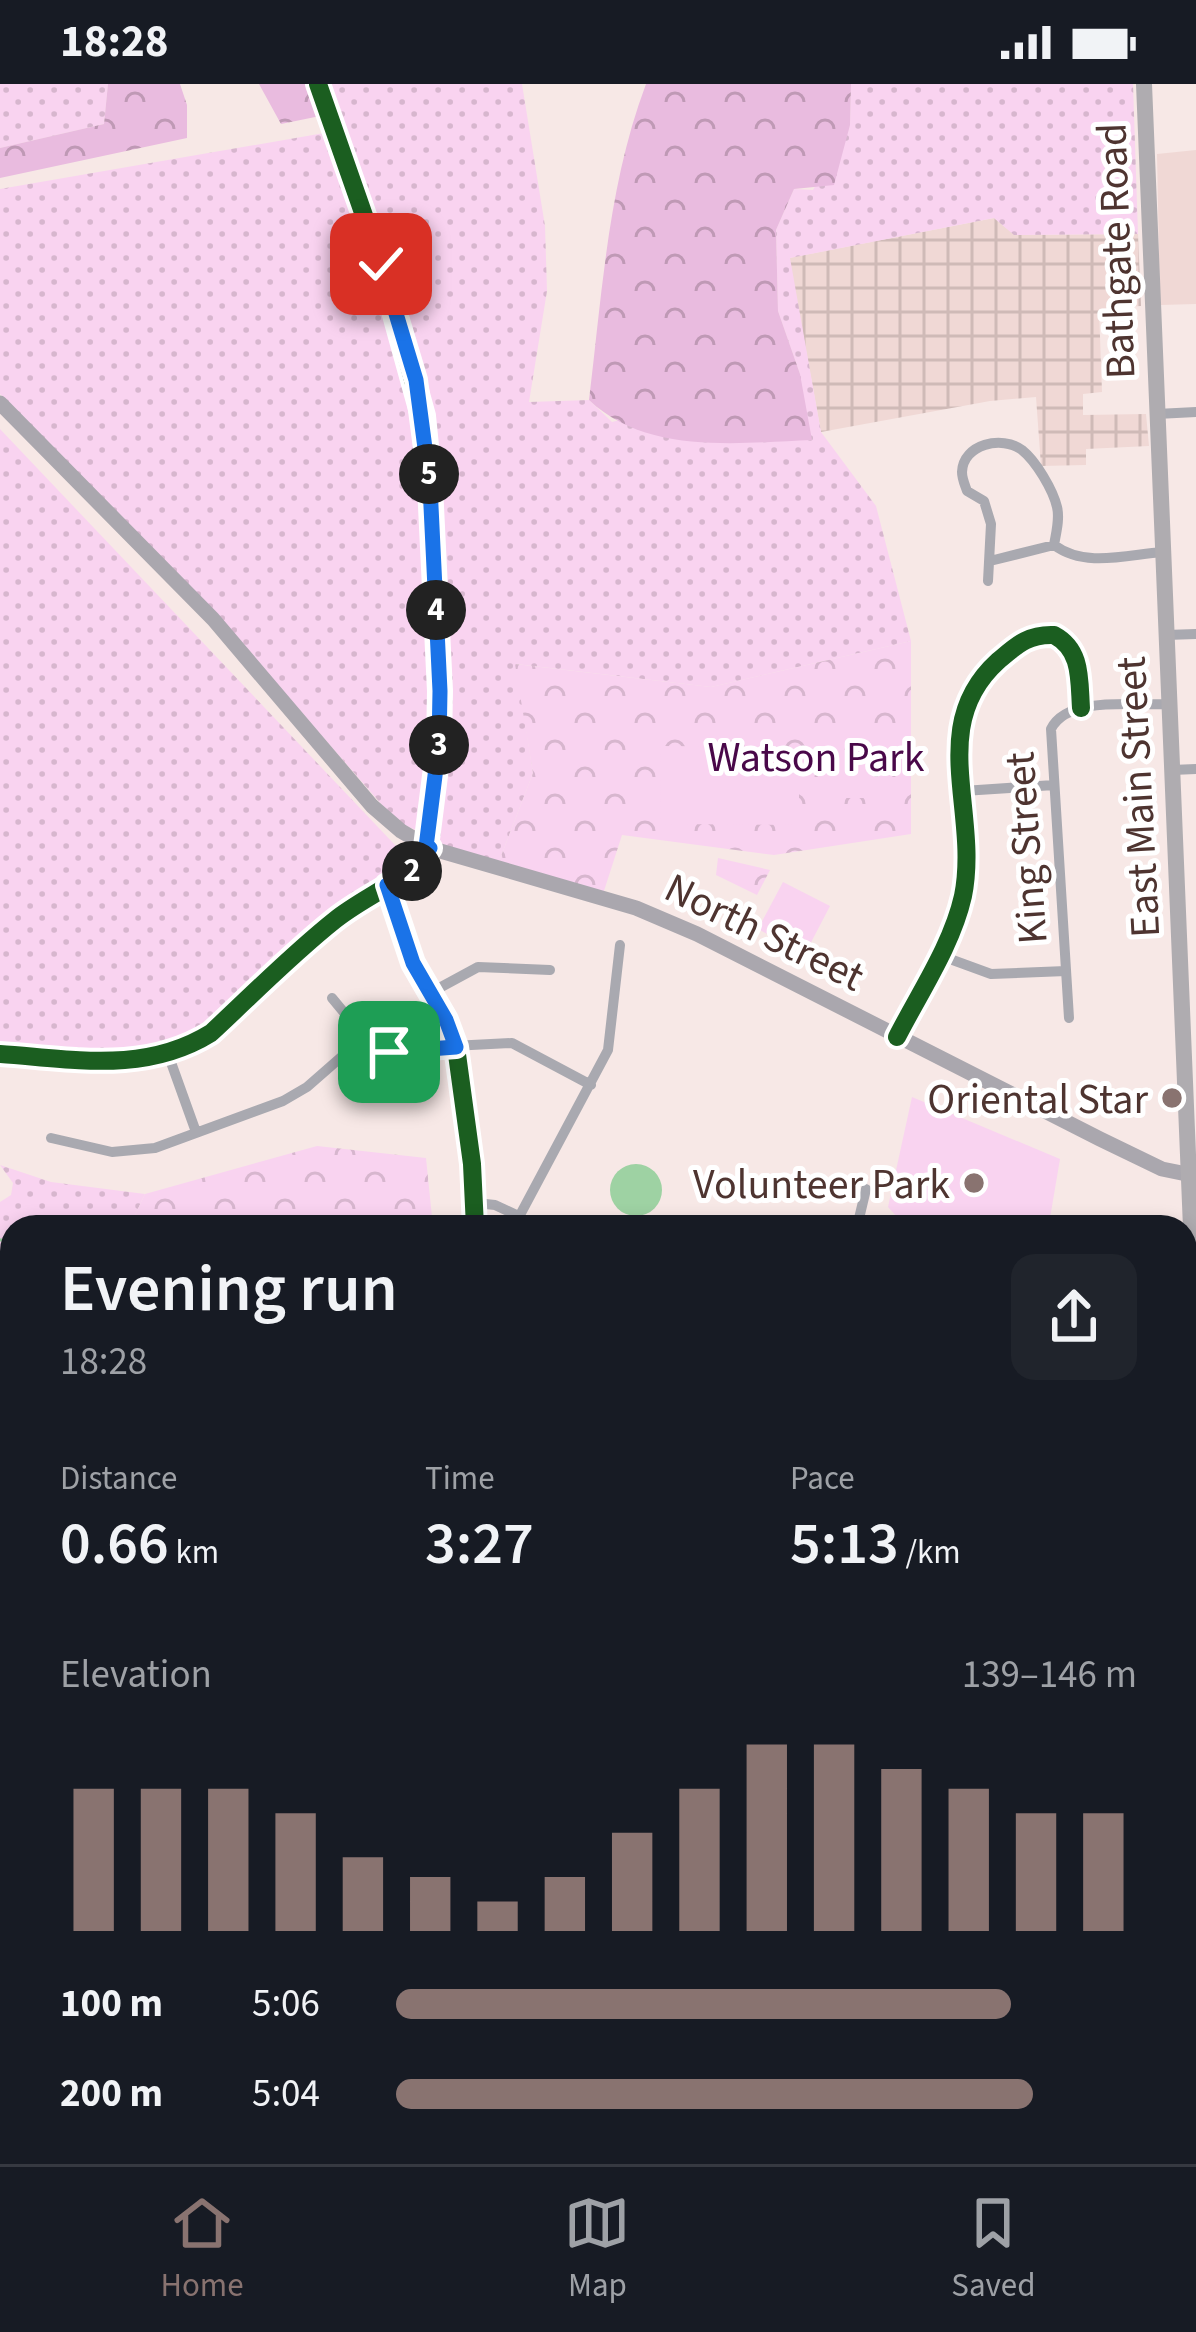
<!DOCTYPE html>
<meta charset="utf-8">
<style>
body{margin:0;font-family:"Source Sans 3",sans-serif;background:#20242c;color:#f1f3f6;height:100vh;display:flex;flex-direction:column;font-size:45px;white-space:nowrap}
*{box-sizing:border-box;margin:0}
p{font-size:39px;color:#9ea1a6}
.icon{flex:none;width:66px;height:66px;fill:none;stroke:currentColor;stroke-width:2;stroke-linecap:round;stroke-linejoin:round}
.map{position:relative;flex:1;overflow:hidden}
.panel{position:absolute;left:0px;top:1131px;width:1197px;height:951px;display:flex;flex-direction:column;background:#171b24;border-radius:36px 36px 0 0;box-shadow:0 6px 18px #0003}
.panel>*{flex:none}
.pin{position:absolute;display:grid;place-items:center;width:102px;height:102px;color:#fff;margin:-51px;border-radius:24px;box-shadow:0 6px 18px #0006}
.km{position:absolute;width:60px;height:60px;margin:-30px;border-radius:50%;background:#222;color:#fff;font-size:33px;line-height:60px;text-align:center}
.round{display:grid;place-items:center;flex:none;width:126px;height:126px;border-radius:24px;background:#20242c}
.headline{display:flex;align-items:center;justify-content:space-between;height:204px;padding:0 60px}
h1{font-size:66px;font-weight:600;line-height:90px}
.figures{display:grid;grid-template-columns:repeat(3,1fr);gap:18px;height:204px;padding:12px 60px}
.figures div{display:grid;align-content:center}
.figures b{font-size:60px;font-weight:600}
.figures small{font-size:33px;font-weight:400}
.figures p{font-size:33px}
.chart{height:336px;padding:24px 60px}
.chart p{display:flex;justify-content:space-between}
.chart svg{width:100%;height:216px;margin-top:12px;stroke:#897370;stroke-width:6}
ul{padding:0 60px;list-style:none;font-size:39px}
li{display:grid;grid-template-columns:192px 144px 1fr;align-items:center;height:90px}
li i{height:30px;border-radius:15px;background:#897370}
.status{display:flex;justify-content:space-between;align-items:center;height:84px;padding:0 60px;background:#171b24;direction:ltr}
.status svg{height:33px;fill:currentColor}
.tabs{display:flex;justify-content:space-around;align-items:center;height:168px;border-top:3px solid #363941;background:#171b24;font-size:33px;color:#9ea1a6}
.tabs a{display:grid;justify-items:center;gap:6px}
.tabs .selected{color:#897370}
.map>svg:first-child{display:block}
</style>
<div class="status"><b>18:28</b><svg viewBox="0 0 49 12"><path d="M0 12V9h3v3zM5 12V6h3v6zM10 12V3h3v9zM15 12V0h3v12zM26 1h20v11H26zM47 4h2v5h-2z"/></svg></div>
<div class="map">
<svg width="1196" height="2080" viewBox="0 0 1196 2080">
<defs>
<pattern id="industrial-grid" width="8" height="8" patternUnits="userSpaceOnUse" patternTransform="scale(3)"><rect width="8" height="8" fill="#f0d8d5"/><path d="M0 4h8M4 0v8" fill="none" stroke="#cfbab7"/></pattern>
<pattern id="grass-dots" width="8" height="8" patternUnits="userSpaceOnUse" patternTransform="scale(3)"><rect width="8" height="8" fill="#f9d3f0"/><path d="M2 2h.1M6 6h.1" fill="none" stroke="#d7b6ce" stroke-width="1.8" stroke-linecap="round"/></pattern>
<pattern id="forest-crowns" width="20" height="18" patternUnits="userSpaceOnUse" patternTransform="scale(3)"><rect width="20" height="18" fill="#e9bbdf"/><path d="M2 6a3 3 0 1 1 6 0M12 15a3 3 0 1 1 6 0" fill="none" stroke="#bf99b5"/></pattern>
<pattern id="park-crowns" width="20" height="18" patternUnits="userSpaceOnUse" patternTransform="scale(3)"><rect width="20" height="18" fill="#f9d3f0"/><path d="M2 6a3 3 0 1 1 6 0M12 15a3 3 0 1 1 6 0" fill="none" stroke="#d7b6ce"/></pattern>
</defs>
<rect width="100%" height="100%" fill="#f7e8e6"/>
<path fill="#f0d8d5" d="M 1196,66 L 1196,220 L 1160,221 L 1157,70 Z"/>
<path fill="url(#industrial-grid)" d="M 994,134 L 1015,151 L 1138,150 L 1141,222 L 1099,225 L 1102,308 L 1083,310 L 1083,331 L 1146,330 L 1149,362 L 1086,365 L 1086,381 L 1041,382 L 1036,313 L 990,317 L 821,348 L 789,174 Z"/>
<path fill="url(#grass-dots)" d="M 0,0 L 108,0 L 104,40 L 0,64 Z
M 324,0 L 522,0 L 545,142 L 547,207 L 529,318 L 589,316 L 612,338 L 800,290 L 778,227 L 776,146 L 794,105 L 813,106 L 850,41 L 851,0 L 1133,0 L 1138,150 L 1014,151 L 994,134 L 790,174 L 821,348 L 876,422 L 911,557 L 711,603 L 516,580 L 533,689 L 498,780 L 433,758 L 448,609 L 438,417 L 428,331 L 395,208 Z
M 330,48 C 357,131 393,215 411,301 C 429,384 424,472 430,556 C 433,600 437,710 420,748 L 396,737 L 201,513 L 0,310 L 0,105 Z
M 0,345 L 395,761 L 411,769 L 330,827 L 206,941 L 168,965 L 122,971 L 0,966 Z
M 0,1081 L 51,1098 L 145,1110 L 134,1133 L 139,1143 L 12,1143 L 12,1323 L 0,1313 L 0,1118 L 11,1111 L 13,1099 Z
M 0,1323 L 12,1333 L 12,1492 L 0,1500 Z
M 12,1582 L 12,2070 L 273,2070 L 272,2080 L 0,2080 L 0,1592 Z"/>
<path fill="url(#forest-crowns)" d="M 108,0 L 180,0 L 187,21 L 187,54 L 0,94 L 0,64 L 104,40 Z
M 259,0 L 312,0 L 325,31 L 281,40 Z
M 646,0 L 851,0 L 850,41 L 834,101 L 794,105 L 776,146 L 778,227 L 800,290 L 812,356 C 738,359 647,371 589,316 C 602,210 608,101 646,0 Z"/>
<path fill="url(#park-crowns)" d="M 911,557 L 911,750 L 774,771 L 622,751 L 603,810 L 498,780 L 533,689 L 515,580 L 711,603 Z
M 718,774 L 770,786 L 757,811 L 716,791 Z
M 317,1062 L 426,1074 L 433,1143 L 139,1143 L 134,1133 L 145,1110 Z"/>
<path fill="#f9d3f0" d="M 661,662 L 799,663 L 799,741 L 660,740 Z
M 825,669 L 870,669 L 870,714 L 825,714 Z
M 783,798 L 830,822 L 805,870 L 758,845 Z
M 912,1013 L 1060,1075 L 1050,1134 L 1043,1143 L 906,1143 L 888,1123 Z"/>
<path fill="#9ed2a3" d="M610 1106a26 26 0 1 1 52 0a26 26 0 1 1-52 0Z"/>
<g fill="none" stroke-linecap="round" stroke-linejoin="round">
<path stroke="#9ed2a3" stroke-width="3" d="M 0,1156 L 12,1156
M 312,2070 L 315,2078 L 320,2080"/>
<path stroke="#a9a9b0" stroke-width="10" d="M 318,0 L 381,180 L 423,332 L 430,402 L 440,607 L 439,660 L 426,763
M 1157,330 L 1196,328
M 990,477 L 1054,461 C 1085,484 1126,471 1162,468
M 988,497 L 991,440 L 984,417 L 967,407 C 965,401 962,395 962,388 C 963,360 1002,351 1022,366 C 1036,377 1053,406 1057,423 C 1060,435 1056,449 1054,461
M 1166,551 L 1196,550
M 1172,686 L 1196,685
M 963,707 L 1054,701
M 939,871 L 991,890 L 1066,887
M 430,909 L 478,883 L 550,886
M 332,914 L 375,966 L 512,959 L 591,1001
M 1069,934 L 1051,645 C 1068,611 1135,622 1168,620
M 897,953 C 920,908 952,861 963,812 C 980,728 926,642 998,577 C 1017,561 1028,550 1054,551 C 1082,566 1079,595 1081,624
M 168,970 L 196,1048
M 51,1054 L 112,1068 L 155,1064 L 283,1017 L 307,1003 L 363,954
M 476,1119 L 495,1121 L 542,1143
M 520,1131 L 608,966 L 620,861
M 857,1143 L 866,1105
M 1185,1523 L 1185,1528
M 1185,2025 L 1196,2018
M 692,2070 L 699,2080
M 889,2070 L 901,2080
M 976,2070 L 987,2080
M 488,2080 L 489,2070
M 632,2080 L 651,2070
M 818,2080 L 828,2070
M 910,2080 L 920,2070"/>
<path stroke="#a9a9b0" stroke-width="14" d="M 387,801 L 413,879 L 446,936 L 456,963 L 472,1080 L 475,1143
M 0,970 C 73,975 145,990 211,949 C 252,911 291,871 335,836 C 366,811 408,797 430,764
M 1185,1669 L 1196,1662"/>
<path stroke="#aaa7ae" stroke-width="15" d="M 0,319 L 213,535 L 372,722 L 401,747 L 430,764 L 636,824 L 697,850 L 1100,1055 L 1162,1085 L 1196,1092"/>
<path stroke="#afacb0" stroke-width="16" d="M 1144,0 L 1191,1144 L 1196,1173"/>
<g stroke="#fff" stroke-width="26">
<path id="cycleway" d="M 318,0 L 381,180 L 423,332 L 430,402 L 440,607 L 439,660 L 426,763
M 387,801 L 413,879 L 446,936 L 456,963 L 472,1080 L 475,1143
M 897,953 C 920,908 952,861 963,812 C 980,728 926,642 998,577 C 1017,561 1028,550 1054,551 C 1082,566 1079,595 1081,624
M 0,970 C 73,975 145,990 211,949 C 252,911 291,871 335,836 C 366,811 408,797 430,764"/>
</g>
<use href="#cycleway" stroke="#1b5e20" stroke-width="18"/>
</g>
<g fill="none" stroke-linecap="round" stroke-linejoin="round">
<g stroke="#fff" stroke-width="24">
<path id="route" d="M 381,180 L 416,296 L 430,402 L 440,607 L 439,660 L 426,763 L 430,764 L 417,784 L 387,801 L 413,879 L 446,936 L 456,963 L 389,968"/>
</g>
<use href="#route" stroke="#1a73e8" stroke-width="15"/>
</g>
<g fill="#897370" stroke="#fff" stroke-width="4.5">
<circle cx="1172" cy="1014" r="12"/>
<circle cx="974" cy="1099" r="12"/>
</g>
<g text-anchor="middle" stroke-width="10" stroke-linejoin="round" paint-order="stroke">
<g font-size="42" fill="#4e3430" stroke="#fff">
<text transform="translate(1115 167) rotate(-92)" y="15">Bathgate Road</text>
<text transform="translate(1137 713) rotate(-93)" y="15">East Main Street</text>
<text transform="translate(1025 764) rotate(-94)" y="15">King Street</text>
<text transform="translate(765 847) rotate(26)" y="15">North Street</text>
</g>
<g font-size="42" fill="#490849" stroke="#fff">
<text x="816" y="687">Watson Park</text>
</g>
<g font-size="42" fill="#4e3430" stroke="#fff" text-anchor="end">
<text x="1148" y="1029">Oriental Star</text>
<text x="950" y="1114">Volunteer Park</text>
</g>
</g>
</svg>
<div class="pin" style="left:389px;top:968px;background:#1e9e55"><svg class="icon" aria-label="arrive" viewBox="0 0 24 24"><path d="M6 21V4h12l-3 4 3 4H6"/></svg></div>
<div class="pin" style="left:381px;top:180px;background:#d93025"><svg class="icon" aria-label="check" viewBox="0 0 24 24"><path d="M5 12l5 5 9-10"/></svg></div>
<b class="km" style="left:412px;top:787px">2</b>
<b class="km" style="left:439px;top:661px">3</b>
<b class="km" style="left:436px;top:526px">4</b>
<b class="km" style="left:429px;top:390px">5</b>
<section class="panel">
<div class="headline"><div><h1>Evening run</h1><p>18:28</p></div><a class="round"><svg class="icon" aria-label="share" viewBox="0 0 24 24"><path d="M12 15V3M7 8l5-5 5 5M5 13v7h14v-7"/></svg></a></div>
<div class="figures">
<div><p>Distance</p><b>0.66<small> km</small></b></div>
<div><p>Time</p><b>3:27</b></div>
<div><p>Pace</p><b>5:13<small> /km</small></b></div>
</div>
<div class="chart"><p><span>Elevation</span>139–146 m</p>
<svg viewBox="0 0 160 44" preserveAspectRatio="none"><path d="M5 44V15M15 44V15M25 44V15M35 44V20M45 44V29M55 44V33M65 44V38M75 44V33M85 44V24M95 44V15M105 44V6M115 44V6M125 44V11M135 44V15M145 44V20M155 44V20"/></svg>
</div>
<ul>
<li><b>100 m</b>5:06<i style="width:83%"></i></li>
<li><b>200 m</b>5:04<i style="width:86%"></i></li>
</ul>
</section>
</div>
<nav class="tabs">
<a class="selected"><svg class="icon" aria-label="home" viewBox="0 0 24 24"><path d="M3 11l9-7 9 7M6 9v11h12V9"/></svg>Home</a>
<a><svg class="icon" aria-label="map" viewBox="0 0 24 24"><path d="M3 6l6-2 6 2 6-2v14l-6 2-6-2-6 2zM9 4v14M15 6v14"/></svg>Map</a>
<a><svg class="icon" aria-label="saved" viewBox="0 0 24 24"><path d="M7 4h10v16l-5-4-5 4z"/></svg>Saved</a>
</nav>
